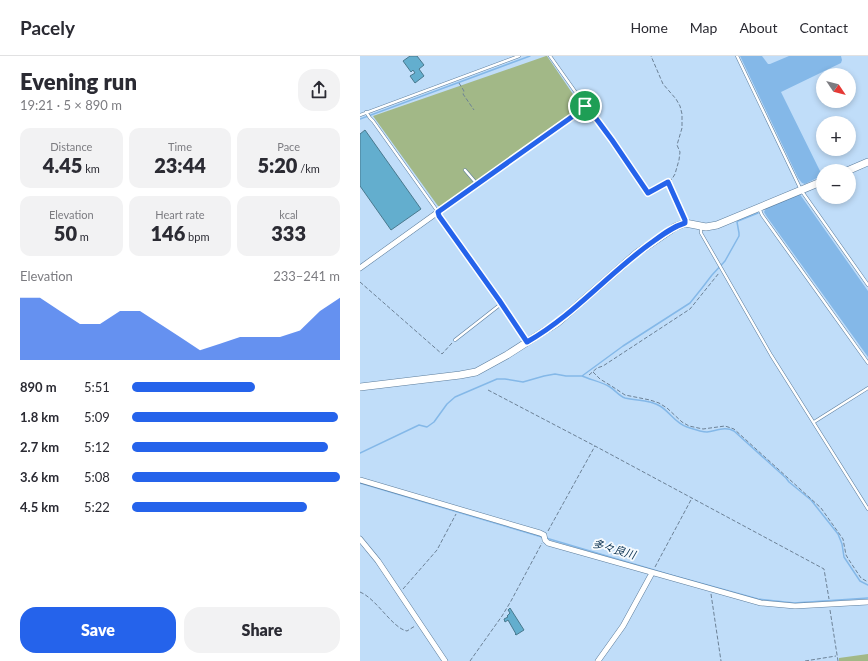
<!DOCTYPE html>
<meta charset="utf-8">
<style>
body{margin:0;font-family:Lato,"Noto Sans JP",sans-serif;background:#f2f2f3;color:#2b2b33;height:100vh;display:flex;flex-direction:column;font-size:15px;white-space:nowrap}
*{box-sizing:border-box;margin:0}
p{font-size:13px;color:#7c7c81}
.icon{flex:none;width:22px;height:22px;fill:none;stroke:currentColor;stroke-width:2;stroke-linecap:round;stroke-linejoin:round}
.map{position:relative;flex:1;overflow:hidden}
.details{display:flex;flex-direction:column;background:#fff;width:360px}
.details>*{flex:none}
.needle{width:26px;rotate:125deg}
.tools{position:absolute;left:456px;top:12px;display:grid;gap:8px}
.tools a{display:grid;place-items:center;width:40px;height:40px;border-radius:50%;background:#fff;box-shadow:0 2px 6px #0003;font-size:20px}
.pin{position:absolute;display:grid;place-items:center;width:34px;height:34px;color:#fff;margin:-17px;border:2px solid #fff;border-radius:50%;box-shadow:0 1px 4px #0007}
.round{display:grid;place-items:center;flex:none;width:42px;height:42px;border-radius:16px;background:#f2f2f3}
.overview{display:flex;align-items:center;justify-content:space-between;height:68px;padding:0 20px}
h1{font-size:22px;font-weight:800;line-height:30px}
.figures{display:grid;grid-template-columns:repeat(3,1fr);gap:6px;height:68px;padding:4px 20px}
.figures div{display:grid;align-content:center;border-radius:10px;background:#f2f2f3;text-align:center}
.figures b{font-size:20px;font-weight:800}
.figures small{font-size:11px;font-weight:400}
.figures p{font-size:11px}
.chart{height:112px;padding:8px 20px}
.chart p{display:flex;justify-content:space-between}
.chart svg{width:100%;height:72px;margin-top:4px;fill:#2563eb;opacity:.7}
.primary-button{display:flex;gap:8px;margin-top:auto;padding:8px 20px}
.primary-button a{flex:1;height:46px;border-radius:16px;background:#2563eb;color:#fff;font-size:16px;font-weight:800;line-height:46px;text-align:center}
.primary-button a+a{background:#f2f2f3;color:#2b2b33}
ul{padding:0 20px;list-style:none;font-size:13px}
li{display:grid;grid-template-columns:64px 48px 1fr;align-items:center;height:30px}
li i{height:10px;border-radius:5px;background:#2563eb}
header{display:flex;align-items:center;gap:24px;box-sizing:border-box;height:56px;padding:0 20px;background:#fff;border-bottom:1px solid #e1e1e2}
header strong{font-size:19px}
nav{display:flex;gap:22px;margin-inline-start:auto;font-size:14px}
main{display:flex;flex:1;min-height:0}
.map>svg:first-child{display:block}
</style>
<header>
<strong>Pacely</strong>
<nav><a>Home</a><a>Map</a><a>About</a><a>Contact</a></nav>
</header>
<main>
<section class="details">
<div class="overview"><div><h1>Evening run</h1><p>19:21 · 5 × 890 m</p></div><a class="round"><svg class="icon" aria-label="share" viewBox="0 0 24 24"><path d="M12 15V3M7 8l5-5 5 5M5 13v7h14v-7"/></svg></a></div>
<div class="figures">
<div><p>Distance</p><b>4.45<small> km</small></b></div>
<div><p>Time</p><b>23:44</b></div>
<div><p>Pace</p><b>5:20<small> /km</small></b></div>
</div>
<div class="figures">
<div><p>Elevation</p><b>50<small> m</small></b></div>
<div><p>Heart rate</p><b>146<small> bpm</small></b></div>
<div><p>kcal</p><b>333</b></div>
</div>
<div class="chart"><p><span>Elevation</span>233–241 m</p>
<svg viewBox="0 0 160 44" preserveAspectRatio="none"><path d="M0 44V6L10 6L20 14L30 22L40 22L50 14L60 14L70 22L80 30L90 38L100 34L110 30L120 30L130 30L140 26L150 14L160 6V44z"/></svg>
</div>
<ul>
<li><b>890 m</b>5:51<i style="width:59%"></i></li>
<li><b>1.8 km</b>5:09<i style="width:99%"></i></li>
<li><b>2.7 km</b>5:12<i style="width:94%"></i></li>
<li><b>3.6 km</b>5:08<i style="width:100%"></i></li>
<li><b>4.5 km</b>5:22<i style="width:84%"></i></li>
</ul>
<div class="primary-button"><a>Save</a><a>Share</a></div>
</section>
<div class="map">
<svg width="508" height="605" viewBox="0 0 508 605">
<rect width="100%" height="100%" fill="#c0ddf9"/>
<path fill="#a2b887" d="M 186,0 L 187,0 L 219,47 L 218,52 L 81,151 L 78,150 L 13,60 Z
M 508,598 L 508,605 L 479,605 L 479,602 Z"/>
<path fill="#84b8e8" d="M 380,0 L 402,0 L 408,8 L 410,8 L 429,0 L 481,0 L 482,4 L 481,7 L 421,36 L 461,117 L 459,121 L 445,128 L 442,127 L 438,122 Z
M 439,137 L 508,235 L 508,301 L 407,161 L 404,156 L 406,152 Z"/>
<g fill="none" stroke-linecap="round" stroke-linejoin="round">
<path stroke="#84b8e8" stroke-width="1.5" d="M 0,63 L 170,0
M 222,320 C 231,324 242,326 250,331 C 255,334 259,340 265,342 C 277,345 289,343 300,350 C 310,356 315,367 327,371 C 333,373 341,376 347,376 C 356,375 365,370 374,375 L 426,422 L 429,426 L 451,444 L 478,478 L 482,488 L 484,501 L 500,525 L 508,529
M 0,397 L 59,369 L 67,371 L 74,366 L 87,348 L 95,341 L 137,323 L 145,323 L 163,326 L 184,320 L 195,318 L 206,320 L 222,320 L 263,290 L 330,247 L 342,232 L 352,219 L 365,205 L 379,180 L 379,177 L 377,166 L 378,165 L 398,157
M 0,427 L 182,481
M 186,482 L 311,519 L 398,543 L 434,547 L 508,542"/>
</g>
<path fill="#63aece" stroke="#49798e" d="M 50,0 L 57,0 L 64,9 L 59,13 L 64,20 L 55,27 L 50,20 L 55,17 L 53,14 L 51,16 L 43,5 Z
M 5,74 L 61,153 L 31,174 L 0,130 L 0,78 Z
M 150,552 L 164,574 L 156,579 L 155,578 L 156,578 L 148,564 L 145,566 L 144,563 L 148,561 L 147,560 L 150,557 L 148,554 Z"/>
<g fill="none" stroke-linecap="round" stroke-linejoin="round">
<g stroke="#5c7d9c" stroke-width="3.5">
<path id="lane" d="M 377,0 L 441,134 L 508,229
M 6,56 L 10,62 L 13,65 L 78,156
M 0,59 L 159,0
M 105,114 L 117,128
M 125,123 L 223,53 L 225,50 L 224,48 L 190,0
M 399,152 L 402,159 L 508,307
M 341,172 L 341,177 L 411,299 L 508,453
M 95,284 L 141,248 L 167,286
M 454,366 L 508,332"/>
</g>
<g stroke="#5c7d9c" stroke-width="6">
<path id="street" d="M 0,212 L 124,123
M 0,424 L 180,477 L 184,479 L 185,484 L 188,487 L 401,547 L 435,550 L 508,546
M 0,483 L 18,505 L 85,605
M 238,605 L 263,570 L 292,517"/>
</g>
<g stroke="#5c7d9c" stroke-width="8">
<path id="secondary" d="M 487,115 L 508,106
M 0,331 L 100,319 L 116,316 L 147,299 L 197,267 L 277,197 L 315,171 L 325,167 L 346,171 L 357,169 L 463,125"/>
</g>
<path stroke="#6c8196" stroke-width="1" stroke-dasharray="4 2" stroke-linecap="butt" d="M 99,27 L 104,35 L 103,38 L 114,54
M 229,53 L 252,84 L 289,137 L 312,123 L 315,118 L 319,104 L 320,96 L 317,89 L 322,72 L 322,58 L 320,50 L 316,43 L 303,28 L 291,0
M 309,126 L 324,161
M 80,162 L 139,244
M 0,226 L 82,298 L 92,287
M 233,316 L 240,323 L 253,331 L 265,339 L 290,344 L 299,347 L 307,352 L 322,366 L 329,370 L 343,373 L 365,370 L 374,373 L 461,452 L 483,483 L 486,499 L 489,504 L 501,522 L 508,526
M 229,319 L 237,312 L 243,310 L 330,253 L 359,217
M 128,334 L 235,390 L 464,513 L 469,543
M 188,475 L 235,390
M 295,511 L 332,442
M 43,533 L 77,494 L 96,458
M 0,536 C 17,543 32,572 47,575 L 55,570
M 351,538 L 361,605
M 470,554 L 478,605
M 110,605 L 142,560 L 151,545 L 182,487
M 445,605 L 476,600"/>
<use href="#lane" stroke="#fff" stroke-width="2.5"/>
<use href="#street" stroke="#fff" stroke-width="5"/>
<use href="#secondary" stroke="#fff" stroke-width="7"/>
</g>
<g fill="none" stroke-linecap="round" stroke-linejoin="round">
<g stroke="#fff" stroke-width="8">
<path id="route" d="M 225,50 L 229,53 L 252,84 L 288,137 L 308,126 L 325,164 L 325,167 C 312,171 302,179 291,187 C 248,218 213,260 167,286 L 139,244 L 79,160 L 78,156 L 223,53 Z"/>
</g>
<use href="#route" stroke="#2563eb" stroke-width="5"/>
</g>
<g text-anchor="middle" stroke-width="3.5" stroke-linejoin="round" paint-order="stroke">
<g font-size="11" font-style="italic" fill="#0a3151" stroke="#f7fbfe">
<text transform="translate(254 493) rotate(16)" y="4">多々良川</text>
</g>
</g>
</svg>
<div class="tools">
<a><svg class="needle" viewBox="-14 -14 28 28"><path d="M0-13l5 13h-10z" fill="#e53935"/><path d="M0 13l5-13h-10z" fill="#7c7c81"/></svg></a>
<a>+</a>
<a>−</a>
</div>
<div class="pin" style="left:225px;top:50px;background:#1e9e55"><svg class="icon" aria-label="arrive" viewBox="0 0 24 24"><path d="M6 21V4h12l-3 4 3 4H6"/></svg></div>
</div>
</main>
